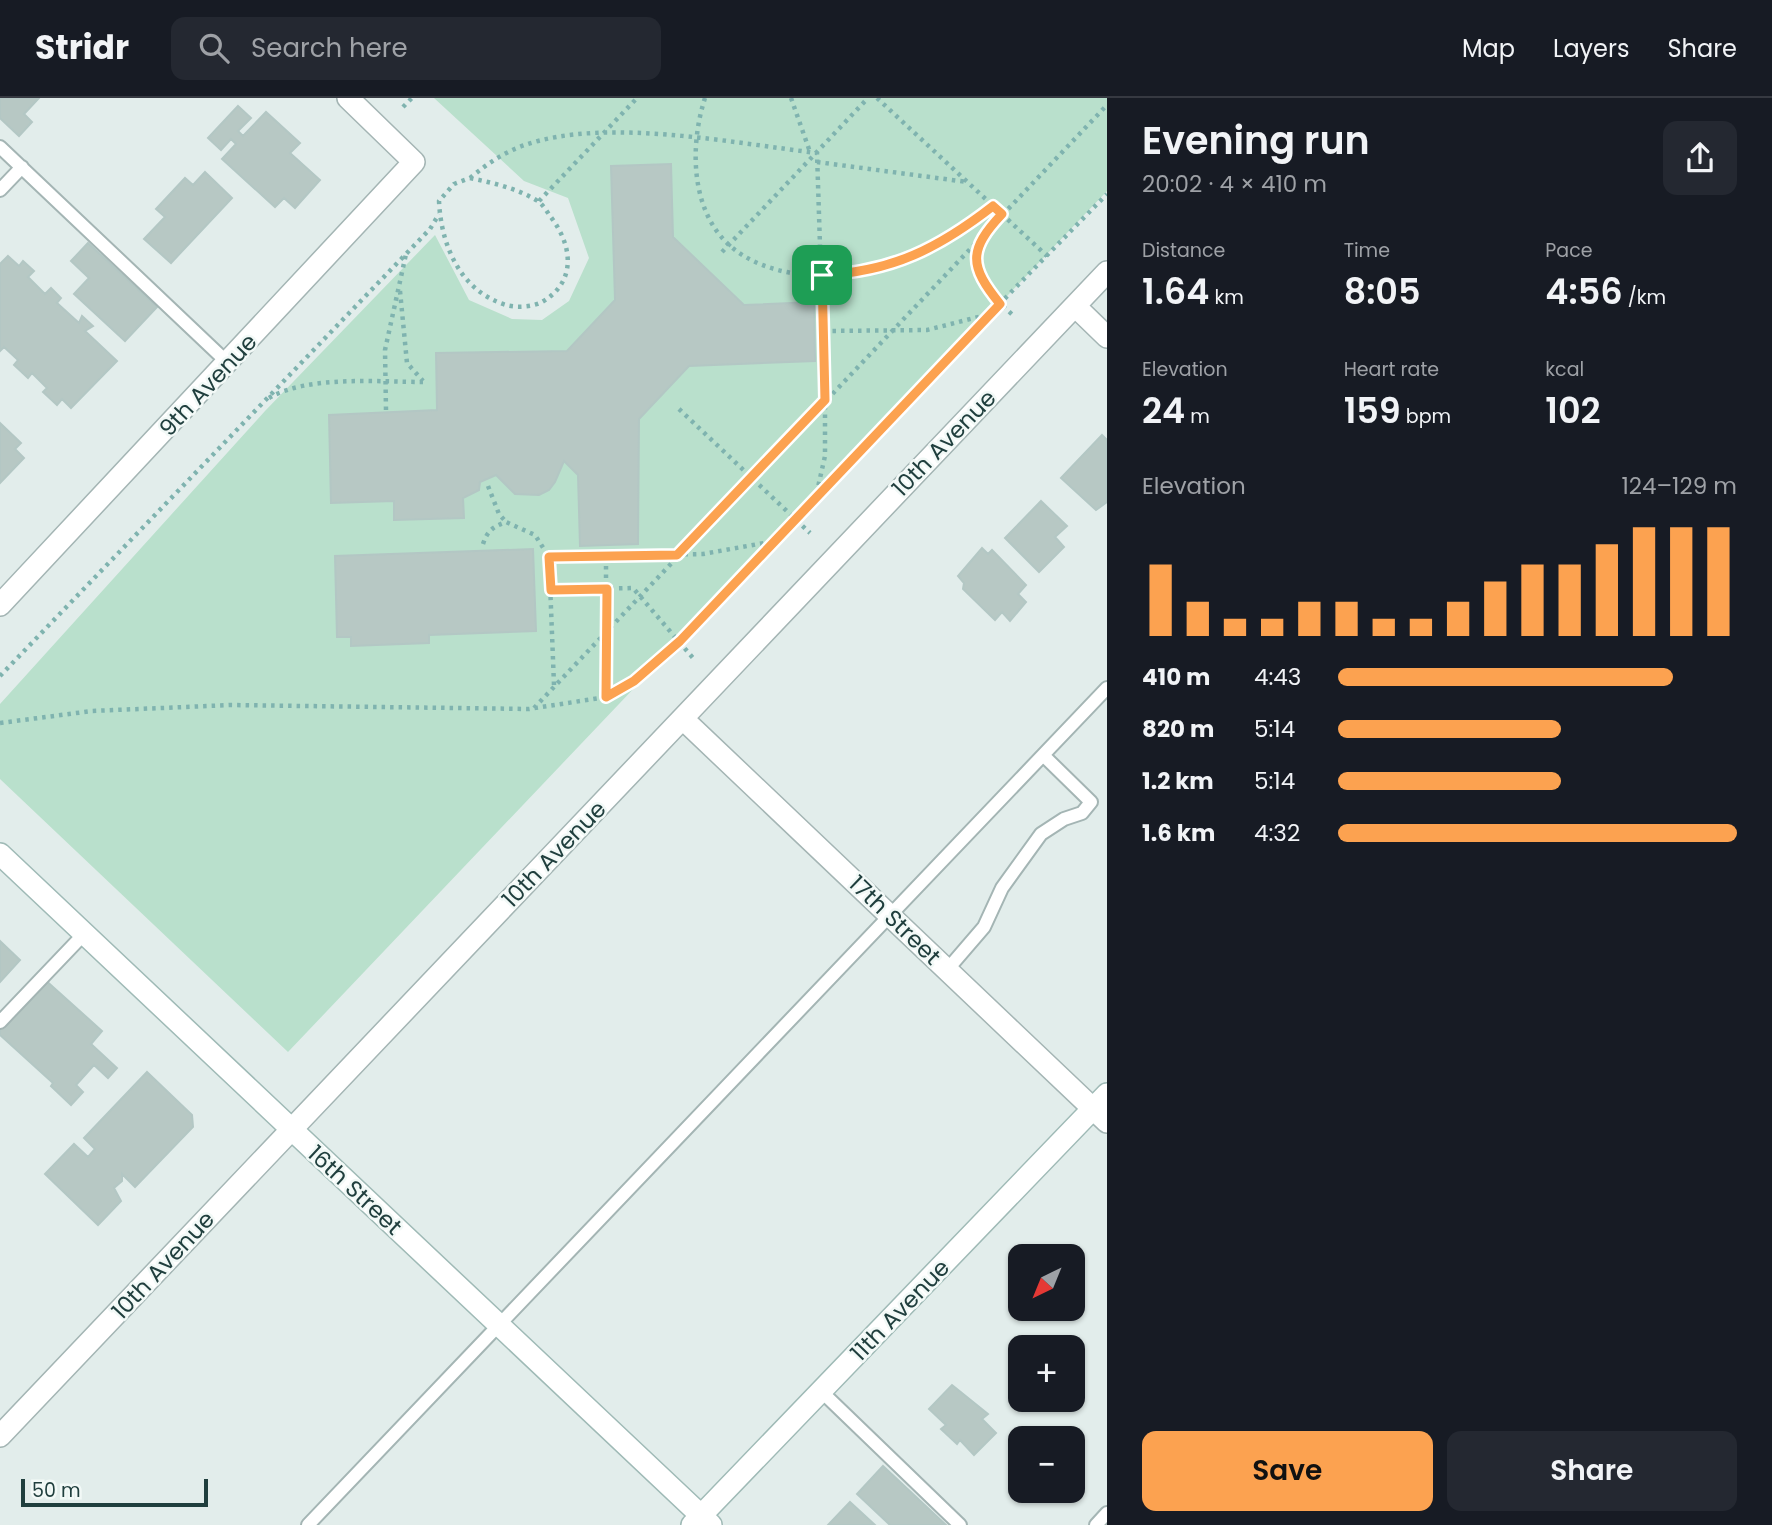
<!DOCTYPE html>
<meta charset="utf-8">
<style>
body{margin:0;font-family:Poppins,sans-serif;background:#242831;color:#f1f3f6;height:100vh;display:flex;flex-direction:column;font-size:26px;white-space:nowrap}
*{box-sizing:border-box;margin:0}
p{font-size:23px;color:#9ea1a6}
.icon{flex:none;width:38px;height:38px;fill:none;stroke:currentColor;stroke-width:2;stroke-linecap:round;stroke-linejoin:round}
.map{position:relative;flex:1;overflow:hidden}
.drawer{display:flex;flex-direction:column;background:#171b24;width:665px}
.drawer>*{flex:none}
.needle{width:46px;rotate:223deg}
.fabs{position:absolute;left:1008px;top:1146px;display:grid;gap:14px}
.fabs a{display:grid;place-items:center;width:77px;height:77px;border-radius:14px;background:#171b24;box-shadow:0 2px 5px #0004;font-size:35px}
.scale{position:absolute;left:21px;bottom:18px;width:187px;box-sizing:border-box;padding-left:7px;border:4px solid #203f3e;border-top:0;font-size:19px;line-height:24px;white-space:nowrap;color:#203f3e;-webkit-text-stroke:5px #f2f9f7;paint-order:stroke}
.pin{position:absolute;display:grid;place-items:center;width:60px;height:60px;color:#fff;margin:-30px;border-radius:14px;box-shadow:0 4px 10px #0006}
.round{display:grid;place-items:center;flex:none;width:74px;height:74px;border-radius:14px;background:#242831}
.headline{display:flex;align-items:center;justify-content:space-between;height:119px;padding:0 35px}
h1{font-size:38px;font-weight:600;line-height:52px}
.figures{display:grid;grid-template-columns:repeat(3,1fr);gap:10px;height:119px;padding:7px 35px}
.figures div{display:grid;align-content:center}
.figures b{font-size:35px;font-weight:600}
.figures small{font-size:19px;font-weight:400}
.figures p{font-size:19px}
.chart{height:196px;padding:14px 35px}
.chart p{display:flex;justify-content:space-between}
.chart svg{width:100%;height:126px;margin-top:7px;stroke:#fca250;stroke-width:6}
.action{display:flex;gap:14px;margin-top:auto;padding:14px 35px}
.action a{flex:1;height:80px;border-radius:14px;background:#fca250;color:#111;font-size:28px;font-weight:600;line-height:80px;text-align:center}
.action a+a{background:#242831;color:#f1f3f6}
ul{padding:0 35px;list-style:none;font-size:23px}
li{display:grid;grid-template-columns:112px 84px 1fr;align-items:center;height:52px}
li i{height:18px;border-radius:9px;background:#fca250}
header{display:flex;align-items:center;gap:42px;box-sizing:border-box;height:98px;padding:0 35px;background:#171b24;border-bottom:2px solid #363941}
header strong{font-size:33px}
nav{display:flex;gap:38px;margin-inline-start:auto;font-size:24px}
.search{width:490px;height:63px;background:#242831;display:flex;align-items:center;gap:18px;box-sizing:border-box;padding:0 24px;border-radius:14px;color:#9ea1a6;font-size:26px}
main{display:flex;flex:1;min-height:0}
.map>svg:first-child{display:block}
</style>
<header>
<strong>Stridr</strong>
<div class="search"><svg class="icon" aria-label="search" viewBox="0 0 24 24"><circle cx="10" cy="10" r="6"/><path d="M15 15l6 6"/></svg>Search here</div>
<nav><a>Map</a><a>Layers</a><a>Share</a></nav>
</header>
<main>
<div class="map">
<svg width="1107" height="1427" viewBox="0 0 1107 1427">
<rect width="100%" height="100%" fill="#e2edeb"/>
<path fill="#b9e0cc" d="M 434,0 L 1107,0 L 1107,93 L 288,954 L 0,681 L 0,606 L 265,313 L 435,137 L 469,202 L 512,221 L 542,222 L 569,203 L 589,160 L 568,100 L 524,83 Z"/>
<path fill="#b7c8c4" stroke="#b3c7c4" stroke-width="2" d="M 0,0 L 39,0 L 24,16 L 32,24 L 19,38 L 0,20 Z
M 238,8 L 251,20 L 238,33 L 243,38 L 266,14 L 300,45 L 290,55 L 320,82 L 295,110 L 284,100 L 275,109 L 222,61 L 236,46 L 231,41 L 221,52 L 208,40 Z
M 671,66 L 673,139 L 744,207 L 814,204 L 815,263 L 689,268 L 639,321 L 638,446 L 580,448 L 578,377 L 564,363 L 555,384 L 549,392 L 539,397 L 515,396 L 496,377 L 480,384 L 479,392 L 463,400 L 464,420 L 394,422 L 394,403 L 331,405 L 329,317 L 437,312 L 436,255 L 567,253 L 615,202 L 611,68 Z
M 205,74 L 232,100 L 171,165 L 144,141 L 165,119 L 156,111 L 185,80 L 193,87 Z
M 88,145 L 157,209 L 125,243 L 74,196 L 89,180 L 71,163 Z
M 8,158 L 19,168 L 23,163 L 34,173 L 28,179 L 45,196 L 51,190 L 61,200 L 57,205 L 79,225 L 82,218 L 93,228 L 85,233 L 117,263 L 71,310 L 62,301 L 57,307 L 43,294 L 47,290 L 32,275 L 28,280 L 14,267 L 18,262 L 4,249 L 0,253 L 0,166 Z
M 0,325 L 21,345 L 15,351 L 24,360 L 0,385 Z
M 1102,337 L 1107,342 L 1107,404 L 1096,412 L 1061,380 Z
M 1041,403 L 1067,428 L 1055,439 L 1064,449 L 1039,474 L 1005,440 Z
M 982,450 L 988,456 L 992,452 L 1026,487 L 1018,496 L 1026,504 L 1010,523 L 1002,514 L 995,522 L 963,491 L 964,485 L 958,478 Z
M 533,451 L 536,533 L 429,537 L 429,545 L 351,548 L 351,539 L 337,539 L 335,458 Z
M 0,843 L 20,862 L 0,884 Z
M 43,880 L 102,933 L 91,946 L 117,970 L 108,980 L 94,967 L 76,987 L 83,994 L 71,1007 L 51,988 L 53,985 L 0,937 L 0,927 Z
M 147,974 L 192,1017 L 193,1029 L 135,1089 L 122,1076 L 122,1083 L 114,1090 L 121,1103 L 98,1127 L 45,1076 L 74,1046 L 88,1059 L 95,1051 L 84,1040 Z
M 952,1287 L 988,1316 L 982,1321 L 996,1335 L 974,1357 L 960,1342 L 957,1346 L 941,1331 L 946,1327 L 929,1311 Z
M 883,1368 L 946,1427 L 890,1427 L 857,1396 Z
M 850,1404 L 875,1427 L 828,1427 Z"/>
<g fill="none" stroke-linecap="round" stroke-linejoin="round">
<g stroke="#a4b5b4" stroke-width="16">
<path id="lane" d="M 0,49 L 229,266
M 0,92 L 22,69
M 947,872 L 984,829 L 1002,790 L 1041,736 L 1064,721 L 1082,715 L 1091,704 L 1043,657
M 0,924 L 84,836
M 822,1294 L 960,1427
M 308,1427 L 1107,590
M 1096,1427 L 1107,1415"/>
</g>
<g stroke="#a4b5b4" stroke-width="24">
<path id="street" d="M 1075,208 L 1107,239
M 0,507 L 414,64 L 348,0
M 683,621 L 1107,1024
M 0,1338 L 1107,174"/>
</g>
<g stroke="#9fbab6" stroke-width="24">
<path id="secondary" d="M 0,756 L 711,1427
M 692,1427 L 1107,996"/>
</g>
<path stroke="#7fb3af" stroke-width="4.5" stroke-dasharray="3.5 5" stroke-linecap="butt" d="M 705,0 C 690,46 690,110 728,146 C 764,180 832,184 877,172 C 921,159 958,136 993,108
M 791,0 L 810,54
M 877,0 L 1047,158
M 403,9 L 412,0
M 817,64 L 967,84
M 470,80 C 487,66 504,54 525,47 C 604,19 733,45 817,55 L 825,302 L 825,358 L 816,398
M 470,80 C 493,85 516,90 536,102 C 542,105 546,112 550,118 C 572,146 578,183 542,204 C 532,209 517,210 506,207 C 460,193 441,147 439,103 L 454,86 Z
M 539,103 L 637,0
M 981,139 C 970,173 990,197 1015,219
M 722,154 L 868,0
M 400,193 L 407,265 L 423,283
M 824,233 L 927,232 L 990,216
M 269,300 C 308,277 379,284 423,284
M 679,311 L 810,435
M 386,312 L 385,252 L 406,156
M 488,388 L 499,416 L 506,424
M 483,446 C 487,433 494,428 506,424 L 535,437 L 549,459
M 551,492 L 633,490 L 693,560
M 0,578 L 430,131 L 439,116
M 554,587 L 549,459 L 703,456 L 775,443
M 606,599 L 606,458
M 534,610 L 1107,7
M 0,625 L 92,613 L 231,607 L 529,611 L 606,599 L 634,583 L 680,543 L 932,275 L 1107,96"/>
<use href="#lane" stroke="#fff" stroke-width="12"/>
<use href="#street" stroke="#fff" stroke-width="21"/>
<use href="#secondary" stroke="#fff" stroke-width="21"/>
</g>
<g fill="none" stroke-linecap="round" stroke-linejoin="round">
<g stroke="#fff" stroke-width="14">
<path id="route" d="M 993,108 L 1002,116 C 968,152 969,168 1000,206 L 680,543 L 634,583 L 606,599 L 607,491 L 551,492 L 549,459 L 677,457 L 825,302 L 822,177 C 892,174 939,150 993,108 Z"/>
</g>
<use href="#route" stroke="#fca250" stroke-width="9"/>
</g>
<g text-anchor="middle" stroke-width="5" stroke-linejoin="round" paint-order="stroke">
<g font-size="23" fill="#203f3e" stroke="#f2f9f7">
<text transform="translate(208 287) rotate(-47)" y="8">9th Avenue</text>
<text transform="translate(944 345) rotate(-46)" y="8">10th Avenue</text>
<text transform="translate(554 756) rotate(-46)" y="8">10th Avenue</text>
<text transform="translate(895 822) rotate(44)" y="8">17th Street</text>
<text transform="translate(355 1092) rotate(43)" y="8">16th Street</text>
<text transform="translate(163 1167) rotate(-47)" y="8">10th Avenue</text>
<text transform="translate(900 1212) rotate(-46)" y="8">11th Avenue</text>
</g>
</g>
</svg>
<div class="fabs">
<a><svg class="needle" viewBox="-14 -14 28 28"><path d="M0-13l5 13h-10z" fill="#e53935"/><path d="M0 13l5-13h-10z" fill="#9ea1a6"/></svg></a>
<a>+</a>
<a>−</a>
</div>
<div class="scale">50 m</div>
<div class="pin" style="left:822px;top:177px;background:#1e9e55"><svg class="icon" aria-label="arrive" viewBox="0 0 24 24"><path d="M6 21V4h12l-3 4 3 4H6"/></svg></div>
</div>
<section class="drawer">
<div class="headline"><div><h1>Evening run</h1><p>20:02 · 4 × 410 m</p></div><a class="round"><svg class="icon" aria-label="share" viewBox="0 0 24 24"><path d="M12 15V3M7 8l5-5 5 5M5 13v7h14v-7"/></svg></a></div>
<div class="figures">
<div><p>Distance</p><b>1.64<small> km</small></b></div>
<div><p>Time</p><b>8:05</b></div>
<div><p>Pace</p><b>4:56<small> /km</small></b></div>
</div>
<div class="figures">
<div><p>Elevation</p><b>24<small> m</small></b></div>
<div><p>Heart rate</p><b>159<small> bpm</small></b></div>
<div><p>kcal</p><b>102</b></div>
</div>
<div class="chart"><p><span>Elevation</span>124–129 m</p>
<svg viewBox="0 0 160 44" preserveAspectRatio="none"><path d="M5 44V19M15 44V32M25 44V38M35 44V38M45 44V32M55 44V32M65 44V38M75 44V38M85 44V32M95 44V25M105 44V19M115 44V19M125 44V12M135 44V6M145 44V6M155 44V6"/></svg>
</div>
<ul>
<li><b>410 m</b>4:43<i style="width:84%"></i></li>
<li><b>820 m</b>5:14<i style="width:56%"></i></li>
<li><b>1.2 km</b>5:14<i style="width:56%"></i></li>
<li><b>1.6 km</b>4:32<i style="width:100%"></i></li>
</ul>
<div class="action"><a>Save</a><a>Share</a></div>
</section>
</main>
